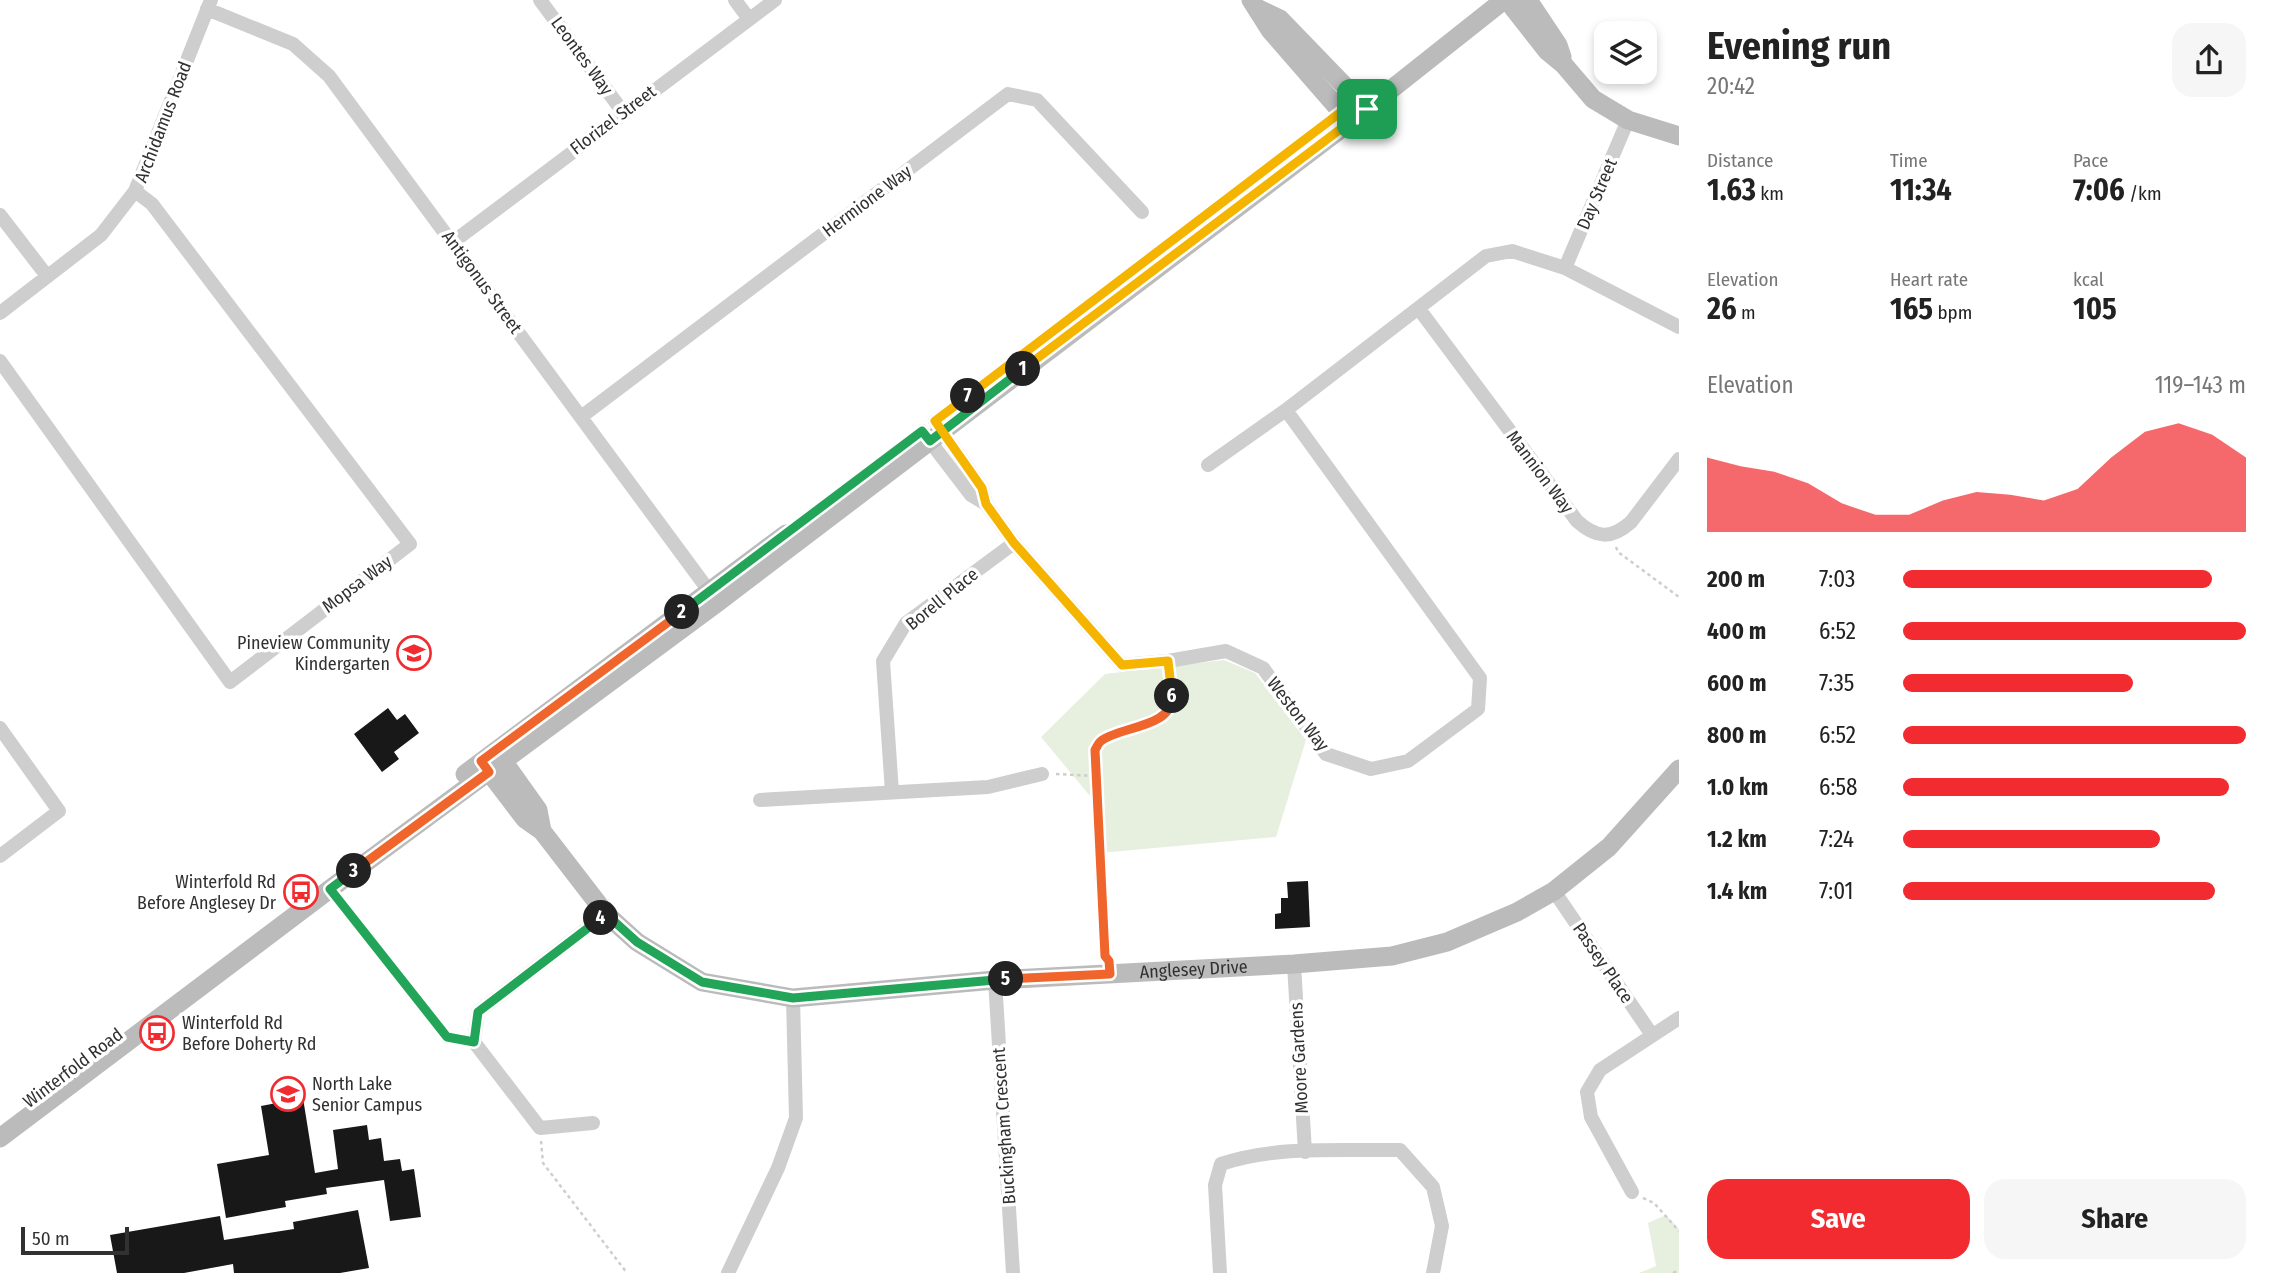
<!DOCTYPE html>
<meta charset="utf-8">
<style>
body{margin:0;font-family:"Fira Sans Condensed",sans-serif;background:#f6f6f6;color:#222;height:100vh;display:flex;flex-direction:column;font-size:26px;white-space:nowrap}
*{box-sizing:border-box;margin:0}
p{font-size:23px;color:#767676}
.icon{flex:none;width:38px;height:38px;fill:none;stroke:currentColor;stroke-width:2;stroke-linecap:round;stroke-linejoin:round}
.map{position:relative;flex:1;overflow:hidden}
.panel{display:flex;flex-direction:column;background:#fff;width:595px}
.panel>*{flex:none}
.controls{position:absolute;left:1594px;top:21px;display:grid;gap:14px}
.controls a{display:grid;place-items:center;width:63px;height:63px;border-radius:14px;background:#fff;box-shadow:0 4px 10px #0003;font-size:35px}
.scale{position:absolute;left:21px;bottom:18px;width:108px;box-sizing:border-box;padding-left:7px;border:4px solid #313131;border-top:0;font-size:19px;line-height:24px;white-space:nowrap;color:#313131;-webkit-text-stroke:5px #fff;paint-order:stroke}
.pin{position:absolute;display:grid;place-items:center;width:60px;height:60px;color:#fff;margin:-30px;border-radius:14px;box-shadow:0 4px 10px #0006}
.km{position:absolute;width:35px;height:35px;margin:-18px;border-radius:50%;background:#222;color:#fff;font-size:19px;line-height:35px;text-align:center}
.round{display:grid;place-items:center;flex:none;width:74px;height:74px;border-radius:21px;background:#f6f6f6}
.summary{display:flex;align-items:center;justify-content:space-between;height:119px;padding:0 28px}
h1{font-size:38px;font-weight:700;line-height:52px}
.metrics{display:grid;grid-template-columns:repeat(3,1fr);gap:10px;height:119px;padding:7px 28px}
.metrics div{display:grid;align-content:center}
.metrics b{font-size:30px;font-weight:700}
.metrics small{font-size:19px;font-weight:400}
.metrics p{font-size:19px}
.chart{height:196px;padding:14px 28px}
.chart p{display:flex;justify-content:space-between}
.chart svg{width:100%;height:126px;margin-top:7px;fill:#f12b2f;opacity:.7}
.cta{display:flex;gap:14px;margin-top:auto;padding:14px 28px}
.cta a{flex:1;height:80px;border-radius:21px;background:#f12b2f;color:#fff;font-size:28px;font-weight:700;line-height:80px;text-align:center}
.cta a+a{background:#f6f6f6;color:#222}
ul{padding:0 28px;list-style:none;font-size:23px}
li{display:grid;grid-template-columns:112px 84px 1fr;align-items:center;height:52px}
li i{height:18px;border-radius:9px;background:#f12b2f}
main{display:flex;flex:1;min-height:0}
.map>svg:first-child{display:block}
</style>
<main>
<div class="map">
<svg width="1679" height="1273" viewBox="0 0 1679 1273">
<rect width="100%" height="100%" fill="#fff"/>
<path fill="#e7efdf" d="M 1224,660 L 1255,673 L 1306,740 L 1276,837 L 1100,853 L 1090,796 L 1041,737 L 1105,674 Z
M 1666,1215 L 1679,1229 L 1679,1273 L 1639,1273 L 1656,1266 L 1648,1223 Z"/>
<path fill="#181818" d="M 388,708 L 397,720 L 405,714 L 419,733 L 394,752 L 399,759 L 382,772 L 354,734 Z
M 1308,881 L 1310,927 L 1275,929 L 1275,914 L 1281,913 L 1281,898 L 1288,898 L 1287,882 Z
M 303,1098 L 315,1173 L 338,1169 L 333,1130 L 367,1125 L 369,1140 L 381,1138 L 384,1161 L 400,1159 L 402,1171 L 414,1169 L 421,1217 L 390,1221 L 384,1180 L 326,1188 L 327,1194 L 285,1201 L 286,1207 L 226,1218 L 217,1164 L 269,1155 L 261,1106 Z
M 358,1210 L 369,1268 L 340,1273 L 234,1273 L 233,1264 L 184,1273 L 117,1273 L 110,1235 L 220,1216 L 224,1240 L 294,1229 L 293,1222 Z"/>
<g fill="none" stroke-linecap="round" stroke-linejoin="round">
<path stroke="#cecece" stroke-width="2.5" stroke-dasharray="3.5 3.5" stroke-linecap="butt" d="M 1616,547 L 1618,552 L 1679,597
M 1056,774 L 1095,776
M 340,902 L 436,1025 L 447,1037 L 460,1040
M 1106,957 L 1095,750 L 1101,741 L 1162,717 L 1171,708 L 1173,700 L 1170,675
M 541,1141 L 543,1163 L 627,1273
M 1643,1198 L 1654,1203 L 1679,1231
M 1673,1273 L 1679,1270"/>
<path stroke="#cecece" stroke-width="14" d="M 540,0 L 623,112
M 735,0 L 749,19
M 207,9 L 293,44 L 329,76 L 715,599
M 0,215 L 47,276
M 453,242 L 775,0
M 1565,268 L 1628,120
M 1419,309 L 1577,521 C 1596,538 1611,540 1631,522 L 1679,459
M 0,313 L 101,235 L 135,191 L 211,0
M 0,361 L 230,682 L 410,544 L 152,204 L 135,191
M 581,417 L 1008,94 L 1037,100 L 1142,212
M 935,421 L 982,488 L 986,504 L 1014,543 L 1122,665 L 1168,661 L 1226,651 L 1263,668 L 1326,754 L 1371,769 L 1408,761 L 1478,709 L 1480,678 L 1286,410
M 922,431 L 971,495 L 986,504
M 1208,465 L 1286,410 L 1486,256 L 1512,251 L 1565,268 L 1679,327
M 0,728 L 59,811 L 0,856
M 892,792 L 883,661 L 906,623 L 1014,543
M 760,800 L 988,787 L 1042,774
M 1554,891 L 1652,1035
M 1294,964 L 1305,1152
M 995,980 L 1013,1273
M 593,1123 L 540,1128 L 474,1042 L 478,1012 L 606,914
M 1632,1192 L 1591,1117 L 1587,1092 L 1600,1070 L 1679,1018
M 728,1273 L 778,1168 L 796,1118 L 793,998
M 1220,1273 L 1215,1185 L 1221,1164 C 1277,1145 1342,1151 1400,1150 L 1433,1187 L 1442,1226 L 1433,1273"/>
<g stroke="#bbb" stroke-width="19">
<path d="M 1251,0 L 1270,30 L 1350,122"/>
<path d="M 1507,0 L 1547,51 L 1564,65 L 1593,99 L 1628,120 L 1679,136"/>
<path d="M 1528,0 L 1558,45 L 1562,57"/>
<path d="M 1259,9 L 1280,19 L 1367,109"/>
<path d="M 496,751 L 538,810 L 542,831"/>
<path id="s1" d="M 483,764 L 525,819 L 542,831 L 606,914 L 637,942 L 702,982 L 793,998 L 995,980 L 1294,964 L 1392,956 L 1447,942 L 1517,912 L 1554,891 L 1609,847 L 1679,769"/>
<path d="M 465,774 L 786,534"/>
<path d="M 0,1138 L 330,889 L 718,602 L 1350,122 L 1504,0"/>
</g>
</g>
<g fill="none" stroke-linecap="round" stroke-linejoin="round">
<g stroke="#fff" stroke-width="14">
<path id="split-1" d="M 1023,369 L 1367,109"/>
</g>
<g stroke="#fff" stroke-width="14">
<path id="split-2" d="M 682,612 L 922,431 L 930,441 L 1023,369"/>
</g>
<g stroke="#fff" stroke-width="14">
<path id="split-3" d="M 354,871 L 489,772 L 481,761 L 682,612"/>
</g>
<g stroke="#fff" stroke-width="14">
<path id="split-4" d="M 354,871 L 330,889 L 447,1037 L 474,1042 L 478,1012 L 601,918"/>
</g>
<g stroke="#fff" stroke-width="14">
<path id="split-5" d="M 601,918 L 606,914 L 637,942 L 702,982 L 793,998 L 1006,979"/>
</g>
<g stroke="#fff" stroke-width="14">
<path id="split-6" d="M 1006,979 L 1110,974 L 1109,961 L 1105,956 L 1095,750 C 1097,747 1098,743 1101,741 C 1120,726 1173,728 1172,696"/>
</g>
<g stroke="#fff" stroke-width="14">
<path id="split-7" d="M 968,396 L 935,421 L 982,488 L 986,504 L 1014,543 L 1122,665 L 1168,661 L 1172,696"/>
</g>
<g stroke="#fff" stroke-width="14">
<path id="split-8" d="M 968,396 L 1358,99 L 1367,109"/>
</g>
<use href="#split-1" stroke="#f5b400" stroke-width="9"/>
<use href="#split-2" stroke="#22a559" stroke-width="9"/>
<use href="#split-3" stroke="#f0652b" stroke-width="9"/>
<use href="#split-4" stroke="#22a559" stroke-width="9"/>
<use href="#split-5" stroke="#22a559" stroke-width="9"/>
<use href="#split-6" stroke="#f0652b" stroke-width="9"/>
<use href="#split-7" stroke="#f5b400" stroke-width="9"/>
<use href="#split-8" stroke="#f5b400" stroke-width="9"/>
</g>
<defs>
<g id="school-ring" transform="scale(1.75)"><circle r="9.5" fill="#fff" stroke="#f12b2f" stroke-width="1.5"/><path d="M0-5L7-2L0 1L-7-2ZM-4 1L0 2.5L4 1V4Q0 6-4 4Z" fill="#f12b2f"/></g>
<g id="bus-ring" transform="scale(1.75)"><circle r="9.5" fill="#fff" stroke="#f12b2f" stroke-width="1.5"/><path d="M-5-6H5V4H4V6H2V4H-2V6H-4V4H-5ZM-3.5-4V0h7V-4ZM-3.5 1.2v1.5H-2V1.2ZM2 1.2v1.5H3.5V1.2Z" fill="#f12b2f"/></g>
</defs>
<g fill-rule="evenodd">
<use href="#school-ring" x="414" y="653"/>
<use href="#bus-ring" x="301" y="892"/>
<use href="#bus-ring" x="157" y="1033"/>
<use href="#school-ring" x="288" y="1094"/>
</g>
<g text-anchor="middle" stroke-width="7" stroke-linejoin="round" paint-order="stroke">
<g font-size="18" fill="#313131" stroke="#fff">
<text transform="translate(582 56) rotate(54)" y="6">Leontes Way</text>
<text transform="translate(613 120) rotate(-37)" y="6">Florizel Street</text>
<text transform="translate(163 122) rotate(-69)" y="6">Archidamus Road</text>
<text transform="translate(1597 194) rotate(-67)" y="6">Day Street</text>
<text transform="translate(867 201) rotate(-37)" y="6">Hermione Way</text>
<text transform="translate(482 282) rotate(54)" y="6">Antigonus Street</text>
<text transform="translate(1540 472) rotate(53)" y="6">Mannion Way</text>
<text transform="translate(357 584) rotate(-37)" y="6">Mopsa Way</text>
<text transform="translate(942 599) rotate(-39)" y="6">Borell Place</text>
<text transform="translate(1298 714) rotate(52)" y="6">Weston Way</text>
<text transform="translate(1603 963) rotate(56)" y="6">Passey Place</text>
<text dy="6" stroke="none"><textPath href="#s1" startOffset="807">Anglesey Drive</textPath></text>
<text transform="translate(1299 1058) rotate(-93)" y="6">Moore Gardens</text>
<text transform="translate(73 1068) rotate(-37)" y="6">Winterfold Road</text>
<text transform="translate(1004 1126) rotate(-94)" y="6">Buckingham Crescent</text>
</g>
<g font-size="18" fill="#313131" stroke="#fff" text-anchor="end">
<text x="390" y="649">Pineview Community<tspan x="390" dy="21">Kindergarten</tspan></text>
<text x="276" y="888">Winterfold Rd<tspan x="276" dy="21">Before Anglesey Dr</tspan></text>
<text x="182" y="1029" text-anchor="start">Winterfold Rd<tspan x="182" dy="21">Before Doherty Rd</tspan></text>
<text x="312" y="1090" text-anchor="start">North Lake<tspan x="312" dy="21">Senior Campus</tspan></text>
</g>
</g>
</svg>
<div class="controls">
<a><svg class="icon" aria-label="layers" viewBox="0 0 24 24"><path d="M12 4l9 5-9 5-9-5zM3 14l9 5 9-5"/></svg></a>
</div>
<div class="scale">50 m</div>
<div class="pin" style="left:1367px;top:109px;background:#1e9e55"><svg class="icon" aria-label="arrive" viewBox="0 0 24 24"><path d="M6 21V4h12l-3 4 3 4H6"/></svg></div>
<b class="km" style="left:1023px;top:369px">1</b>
<b class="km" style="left:682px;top:612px">2</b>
<b class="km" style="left:354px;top:871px">3</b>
<b class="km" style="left:601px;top:918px">4</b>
<b class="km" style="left:1006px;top:979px">5</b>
<b class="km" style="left:1172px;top:696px">6</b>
<b class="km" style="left:968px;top:396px">7</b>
</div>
<section class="panel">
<div class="summary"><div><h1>Evening run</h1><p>20:42</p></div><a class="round"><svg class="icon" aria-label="share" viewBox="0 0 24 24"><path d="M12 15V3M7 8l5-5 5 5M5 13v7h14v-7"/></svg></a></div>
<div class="metrics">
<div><p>Distance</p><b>1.63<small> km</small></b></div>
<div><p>Time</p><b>11:34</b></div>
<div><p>Pace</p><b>7:06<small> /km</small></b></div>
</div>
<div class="metrics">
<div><p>Elevation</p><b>26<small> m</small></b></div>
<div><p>Heart rate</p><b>165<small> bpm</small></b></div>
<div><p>kcal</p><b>105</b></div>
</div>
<div class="chart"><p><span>Elevation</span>119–143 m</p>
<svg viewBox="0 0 160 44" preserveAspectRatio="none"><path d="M0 44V18L10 21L20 23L30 27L40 34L50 38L60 38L70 33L80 30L90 31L100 33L110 29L120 18L130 9L140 6L150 10L160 18V44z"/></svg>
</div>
<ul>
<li><b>200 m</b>7:03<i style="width:90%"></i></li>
<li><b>400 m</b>6:52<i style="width:100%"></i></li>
<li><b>600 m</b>7:35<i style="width:67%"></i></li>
<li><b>800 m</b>6:52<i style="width:100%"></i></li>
<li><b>1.0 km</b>6:58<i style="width:95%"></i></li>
<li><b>1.2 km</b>7:24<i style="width:75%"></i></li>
<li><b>1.4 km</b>7:01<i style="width:91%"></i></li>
</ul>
<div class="cta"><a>Save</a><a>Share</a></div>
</section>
</main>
